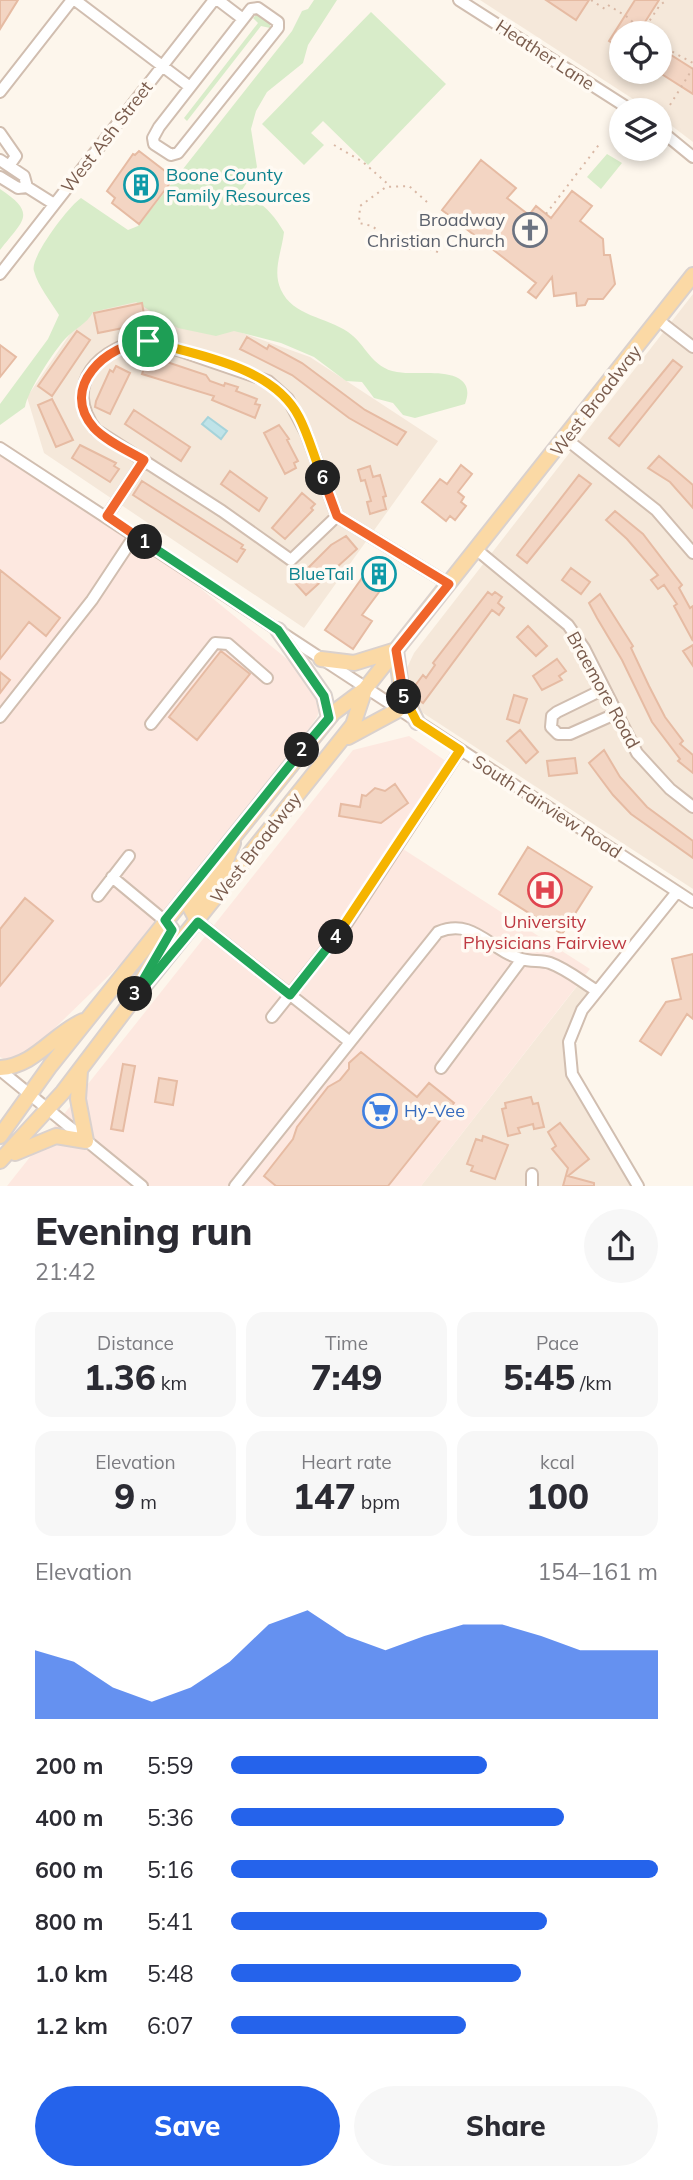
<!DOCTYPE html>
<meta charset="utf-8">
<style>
body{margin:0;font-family:Mulish,sans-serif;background:#f7f7f7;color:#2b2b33;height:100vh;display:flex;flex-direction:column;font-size:26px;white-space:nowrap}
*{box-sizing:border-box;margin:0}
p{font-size:23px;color:#7c7c81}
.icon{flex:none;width:38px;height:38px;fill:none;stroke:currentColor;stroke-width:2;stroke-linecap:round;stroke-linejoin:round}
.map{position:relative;height:1186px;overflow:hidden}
.sheet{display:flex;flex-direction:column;background:#fff;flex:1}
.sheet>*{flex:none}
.controls{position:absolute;left:609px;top:21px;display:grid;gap:14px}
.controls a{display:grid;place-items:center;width:63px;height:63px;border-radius:50%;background:#fff;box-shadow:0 4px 10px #0003;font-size:35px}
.pin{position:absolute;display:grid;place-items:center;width:60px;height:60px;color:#fff;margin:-30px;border:4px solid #fff;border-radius:50%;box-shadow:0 2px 7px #0007}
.km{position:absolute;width:35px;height:35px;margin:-18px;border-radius:50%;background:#222;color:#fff;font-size:19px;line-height:35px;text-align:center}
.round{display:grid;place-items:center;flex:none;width:74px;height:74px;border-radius:37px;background:#f7f7f7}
.summary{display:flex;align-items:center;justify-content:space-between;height:119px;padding:0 35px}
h1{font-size:38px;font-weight:800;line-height:52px}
.stats{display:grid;grid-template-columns:repeat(3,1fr);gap:10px;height:119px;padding:7px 35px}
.stats div{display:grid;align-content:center;border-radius:18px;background:#f7f7f7;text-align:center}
.stats b{font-size:35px;font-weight:800}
.stats small{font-size:19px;font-weight:400}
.stats p{font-size:19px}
.chart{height:196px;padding:14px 35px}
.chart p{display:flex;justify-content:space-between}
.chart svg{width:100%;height:126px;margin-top:7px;fill:#2563eb;opacity:.7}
.button{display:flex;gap:14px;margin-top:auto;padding:14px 35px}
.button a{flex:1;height:80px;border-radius:42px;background:#2563eb;color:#fff;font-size:28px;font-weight:800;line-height:80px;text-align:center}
.button a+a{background:#f7f7f7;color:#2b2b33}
ul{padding:0 35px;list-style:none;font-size:23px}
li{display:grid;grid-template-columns:112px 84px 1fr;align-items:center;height:52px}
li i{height:18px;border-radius:9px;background:#2563eb}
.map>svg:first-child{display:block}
</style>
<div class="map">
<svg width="693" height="1186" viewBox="0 0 693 1186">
<rect width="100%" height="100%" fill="#fdf6ec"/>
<path fill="#f5e8da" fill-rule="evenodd" d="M 480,0 L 693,0 L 693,142 L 660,117 L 660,110 L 650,110 ZM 621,33 L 660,33 L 660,72 L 621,72 Z
M 693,294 L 693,889 L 423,713 L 407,689 L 406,670 L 414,653 Z
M 144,298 L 310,357 L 438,441 L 304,628 L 44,453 L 27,397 L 87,309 Z
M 581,981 L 597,991 L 569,1042 L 572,1074 L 638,1186 L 421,1186 Z"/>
<path fill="#fde8e0" d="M 0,448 L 135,535 L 287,659 L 314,688 L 321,706 L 317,717 L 237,832 L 165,921 L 23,1059 L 7,1061 L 0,1057 Z
M 409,736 L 456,768 L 403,849 L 590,969 L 421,1186 L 7,1186 L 353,750 Z"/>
<path fill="#d8ecc9" d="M 314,0 L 337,0 L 308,45 L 303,63 L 267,92 L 256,111 L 251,129 L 257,167 L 242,190 L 243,195 C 263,202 273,214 284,232 C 282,251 272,271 281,290 C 293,316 326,317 348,332 C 366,344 371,368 397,372 C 415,375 439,370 456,377 C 469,383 469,393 465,404 L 415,418 L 403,415 L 393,403 L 374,398 L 362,382 L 346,381 L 314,357 L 281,343 L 234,331 L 216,336 L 178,328 L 136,302 L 93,312 C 86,325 75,328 65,339 C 54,351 27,392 25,407 L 0,425 L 0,404 L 48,339 L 59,315 C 51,302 38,286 34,271 C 29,258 69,206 81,198 L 128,230 L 138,226 L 292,31 L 302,11 L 308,9 Z
M 371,12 L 446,84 L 368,165 L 323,121 L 311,133 L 324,145 L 304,165 L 262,124 Z
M 257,14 L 270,24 L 270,28 L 261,26 L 187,121 L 184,118 L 258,23 L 253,18 Z
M 607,154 L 622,163 L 601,189 L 587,177 Z
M 0,189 C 38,214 23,220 0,250 Z"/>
<path fill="#bfe3e8" stroke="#a5d3da" stroke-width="2" d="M 208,417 L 227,431 L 221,439 L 202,424 Z"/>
<path fill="#f3d5c3" stroke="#e6bba3" stroke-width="2" d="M 0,0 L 18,0 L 0,29 Z
M 546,0 L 589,0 L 576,20 Z
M 635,0 L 659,0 L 638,33 L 621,33 L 621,49 L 609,41 Z
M 660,48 L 693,69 L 693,94 L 660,73 Z
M 139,151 L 174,178 L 139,224 L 112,203 L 115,198 L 107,191 L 133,154 L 135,155 Z
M 481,160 L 516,188 L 507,198 L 529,215 L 536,206 L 551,218 L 572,191 L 592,206 L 580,221 L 603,239 L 604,255 L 610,255 L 615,284 L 603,299 L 588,299 L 585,305 L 577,306 L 576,293 L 554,296 L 552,277 L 536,298 L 528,292 L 536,283 L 442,210 Z
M 142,303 L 145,320 L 137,322 L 138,325 L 98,333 L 94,313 Z
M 77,331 L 90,340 L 52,396 L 38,386 Z
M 247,337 L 267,349 L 269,345 L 302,363 L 365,410 L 406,432 L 397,445 L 349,418 L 292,375 L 240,349 Z
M 0,345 L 16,357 L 0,377 Z
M 152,357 L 206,375 L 210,381 L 224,386 L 225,383 L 238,387 L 236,391 L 257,399 L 255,404 L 260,405 L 255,418 L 212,400 L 214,396 L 142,374 L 147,359 L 151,361 Z
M 673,360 L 682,367 L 619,446 L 609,438 Z
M 116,366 L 130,373 L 110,414 L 95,407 L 96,401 L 110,370 L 113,372 Z
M 52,399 L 73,440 L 56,447 L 38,405 Z
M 134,410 L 190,447 L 181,461 L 125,424 Z
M 279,425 L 289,439 L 287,440 L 298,461 L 294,463 L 296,468 L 285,474 L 264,433 Z
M 80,445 L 116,463 L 114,466 L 119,469 L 110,482 L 72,458 Z
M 659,456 L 693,485 L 693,508 L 670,482 L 648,468 Z
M 461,465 L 472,474 L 458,492 L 464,497 L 461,502 L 466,506 L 455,520 L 450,516 L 446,521 L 422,502 L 440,479 L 447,484 Z
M 370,466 L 373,477 L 380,475 L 386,496 L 383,497 L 386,509 L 370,514 L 367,502 L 371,501 L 365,480 L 361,481 L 358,470 Z
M 230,471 L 267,498 L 259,511 L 221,484 Z
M 579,475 L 591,484 L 527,563 L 517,555 Z
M 142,481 L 243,545 L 241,548 L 245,550 L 237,562 L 133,495 Z
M 302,493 L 315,504 L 311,508 L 313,510 L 285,539 L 272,528 Z
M 615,511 L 643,534 L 682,585 L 679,588 L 690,608 L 693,606 L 693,641 L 674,606 L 677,604 L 664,585 L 658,589 L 651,580 L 658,575 L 627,539 L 606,520 Z
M 346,536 L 357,549 L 306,595 L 295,583 L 299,577 L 331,545 Z
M 377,557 L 394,572 L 362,615 L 372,621 L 353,649 L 325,630 Z
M 571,568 L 590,582 L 581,594 L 562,580 Z
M 0,570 L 60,618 L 46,636 L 29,622 L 0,659 Z
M 488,592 L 492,595 L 495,592 L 502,597 L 498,603 L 504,608 L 499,615 L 492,610 L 423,703 L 416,698 L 419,691 L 414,687 L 423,675 L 426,678 L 435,665 L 433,663 Z
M 600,594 L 633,646 L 631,648 L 649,686 L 665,717 L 683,741 L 680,744 L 693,755 L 693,773 L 678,761 L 680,759 L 652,722 L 622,660 L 597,618 L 589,603 Z
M 528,626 L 547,646 L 536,656 L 517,637 Z
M 693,645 L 693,666 L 683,651 Z
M 221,651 L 250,674 L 197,740 L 169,717 Z
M 557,659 L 566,671 L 559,676 L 562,680 L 542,690 L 533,676 Z
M 0,672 L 10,680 L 0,693 Z
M 514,695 L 527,699 L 519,723 L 507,719 Z
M 520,730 L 538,752 L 526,763 L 507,741 Z
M 604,750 L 620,777 L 647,807 L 693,841 L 693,858 L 631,814 L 613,795 L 589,763 Z
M 575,758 L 577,773 L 549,776 L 547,761 Z
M 395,784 L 408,803 L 381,823 L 339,816 L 341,804 L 360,807 L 362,795 L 366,796 L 375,788 L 385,791 Z
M 528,847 L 592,887 L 562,934 L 499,894 Z
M 25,898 L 53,921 L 0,986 L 0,929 Z
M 693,954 L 693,1019 L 687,1014 L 661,1055 L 640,1041 L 666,1002 L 681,999 L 672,959 Z
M 361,1052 L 417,1097 L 429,1083 L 454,1103 L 388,1186 L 276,1186 L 264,1176 L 293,1139 L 297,1127 L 328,1087 L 340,1080 L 349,1069 L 349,1063 Z
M 123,1064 L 135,1066 L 123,1131 L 111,1129 Z
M 159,1078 L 177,1081 L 173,1105 L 155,1102 Z
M 531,1097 L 533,1104 L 538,1103 L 544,1127 L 534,1129 L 533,1124 L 518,1128 L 520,1133 L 508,1136 L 502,1109 L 506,1108 L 505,1103 Z
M 560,1123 L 589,1159 L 568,1176 L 594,1183 L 594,1186 L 563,1186 L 568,1168 L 552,1149 L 556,1146 L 548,1132 Z
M 483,1136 L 508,1145 L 495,1179 L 471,1171 L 473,1166 L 467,1164 L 476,1139 L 482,1141 Z"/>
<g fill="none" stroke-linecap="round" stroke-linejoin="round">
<g stroke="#d1beb0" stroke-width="14">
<path id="minor" d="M 75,0 L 190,87
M 218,0 L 243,19
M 459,0 L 631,110
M 258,8 L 278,22 L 278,28 L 178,153 L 171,155 L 154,144 L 153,138 L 159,127 L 251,9 Z
M 0,92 L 72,0
M 660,130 L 693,157
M 0,133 L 16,156 L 9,166
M 0,160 L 24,176 L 27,187
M 0,177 L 18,188 L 27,187 L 54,204
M 0,274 L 214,0
M 658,320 L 693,347
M 148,340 L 268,381 L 288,399 L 306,433 L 337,516 L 291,560 L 222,511 L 96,430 C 62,385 99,345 148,340 Z
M 566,439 L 656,510 L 693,553
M 0,448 L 693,902
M 107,516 L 144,460
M 337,516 L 449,584
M 477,550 L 568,625 L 584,648 L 637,753 L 670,789 L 693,807
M 604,689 L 557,712 L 552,716 L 551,727 L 558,734 L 570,734 L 615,714
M 0,717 L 92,600 L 135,535
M 151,724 L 215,643 L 228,644 L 267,678
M 112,877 L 165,921
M 98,896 L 129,856
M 198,922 L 350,1042
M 272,1017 L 347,923 L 460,750
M 441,1068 L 522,959
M 0,1070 L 142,1186
M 532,1174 L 532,1186
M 235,1186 L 438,932 C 474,917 490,951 522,959 C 531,962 541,960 550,963 C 567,969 582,982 597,991
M 638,1186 L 572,1074 L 569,1042 L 582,1010 L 677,892"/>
</g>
<g stroke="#dad1cd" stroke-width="18">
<path id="major" d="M 278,630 L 324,696 L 329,718
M 321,659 L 354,663 L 396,650 L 401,688 L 417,722
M 348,737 L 398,710
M 198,922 L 191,909 L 224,866 L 233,843
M 143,978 L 172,930 L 165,921
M 0,1068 C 35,1066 53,1034 83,1021
M 0,1136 L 50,1066 L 333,713 L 365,689 L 693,275
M 15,1153 L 56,1136 L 86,1141 L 78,1099 L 80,1071
M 0,1161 L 63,1092 L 132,1001 L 353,725 L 365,689"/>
</g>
<path stroke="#d9b8a5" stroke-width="2" stroke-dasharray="2 5" stroke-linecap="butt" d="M 591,0 L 605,9
M 608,5 L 629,18 L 642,33
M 642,32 L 660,5 L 667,0
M 660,45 L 693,63
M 670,105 L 693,68
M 334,145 L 363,162 L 390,186
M 427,202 L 409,186 L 386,187 L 360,206 L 359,223 L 372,226 L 402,249 L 430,249 L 440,253
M 546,214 L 601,142"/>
<use href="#minor" stroke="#fff" stroke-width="10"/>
<use href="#major" stroke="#fbd9a5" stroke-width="14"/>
</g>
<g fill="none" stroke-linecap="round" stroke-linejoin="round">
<g stroke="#fff" stroke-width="14">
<path id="split-1" d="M 145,542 L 107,516 L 144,460 C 129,451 106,441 94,428 C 58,387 107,344 148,341"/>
</g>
<g stroke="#fff" stroke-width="14">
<path id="split-2" d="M 145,542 L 278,630 L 324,696 L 329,718 L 302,750"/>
</g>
<g stroke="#fff" stroke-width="14">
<path id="split-3" d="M 135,994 L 172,930 L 165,920 L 302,750"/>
</g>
<g stroke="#fff" stroke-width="14">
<path id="split-4" d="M 135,994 L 132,1001 L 198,922 L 290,995 L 336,937"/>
</g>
<g stroke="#fff" stroke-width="14">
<path id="split-5" d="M 336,937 L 460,750 L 417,722 L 404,697"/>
</g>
<g stroke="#fff" stroke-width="14">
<path id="split-6" d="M 323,478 L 337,516 L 449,584 L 396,650 L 404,697"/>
</g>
<g stroke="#fff" stroke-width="14">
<path id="split-7" d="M 148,341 C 198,356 273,366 299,417 C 309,436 314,458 323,478"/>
</g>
<use href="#split-1" stroke="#f0652b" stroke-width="9"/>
<use href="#split-2" stroke="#22a559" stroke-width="9"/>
<use href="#split-3" stroke="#22a559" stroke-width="9"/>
<use href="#split-4" stroke="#22a559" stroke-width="9"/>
<use href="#split-5" stroke="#f5b400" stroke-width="9"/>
<use href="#split-6" stroke="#f0652b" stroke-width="9"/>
<use href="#split-7" stroke="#f5b400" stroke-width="9"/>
</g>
<defs>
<g id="building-ring" transform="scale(1.75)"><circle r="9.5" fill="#fffaf3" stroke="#0f9aa8" stroke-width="1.5"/><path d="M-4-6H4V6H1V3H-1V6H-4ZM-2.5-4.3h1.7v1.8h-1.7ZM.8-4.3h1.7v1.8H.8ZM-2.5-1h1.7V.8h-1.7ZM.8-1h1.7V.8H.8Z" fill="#0f9aa8"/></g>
<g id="church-ring" transform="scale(1.75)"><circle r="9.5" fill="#fffaf3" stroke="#6b7280" stroke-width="1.5"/><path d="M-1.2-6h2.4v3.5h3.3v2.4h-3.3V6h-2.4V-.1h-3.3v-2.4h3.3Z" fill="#6b7280"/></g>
<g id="hospital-ring" transform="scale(1.75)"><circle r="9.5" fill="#fffaf3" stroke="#e0444e" stroke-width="1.5"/><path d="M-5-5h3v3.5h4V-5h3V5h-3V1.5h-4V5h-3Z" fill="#e0444e"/></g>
<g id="supermarket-ring" transform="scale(1.75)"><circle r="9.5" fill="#fffaf3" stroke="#3f7fe0" stroke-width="1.5"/><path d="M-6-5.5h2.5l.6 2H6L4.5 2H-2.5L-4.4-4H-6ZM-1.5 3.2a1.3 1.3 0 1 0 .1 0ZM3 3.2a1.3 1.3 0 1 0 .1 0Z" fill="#3f7fe0"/></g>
</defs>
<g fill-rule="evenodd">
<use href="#building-ring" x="141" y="185"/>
<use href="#church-ring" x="530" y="230"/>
<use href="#building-ring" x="379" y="574"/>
<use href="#hospital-ring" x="545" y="890"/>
<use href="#supermarket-ring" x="380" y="1111"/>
</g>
<g text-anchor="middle" stroke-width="7" stroke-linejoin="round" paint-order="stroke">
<g font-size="18" fill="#7a5c4d" stroke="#fffaf3">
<text transform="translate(545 55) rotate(33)" y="6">Heather Lane</text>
<text transform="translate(107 137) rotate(-52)" y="6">West Ash Street</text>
<text transform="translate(596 401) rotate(-52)" y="6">West Broadway</text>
<text transform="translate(603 690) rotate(61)" y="6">Braemore Road</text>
<text transform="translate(547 807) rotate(33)" y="6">South Fairview Road</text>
<text transform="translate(256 848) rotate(-52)" y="6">West Broadway</text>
</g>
<g font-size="18" fill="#0d838f" stroke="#fffaf3" text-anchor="start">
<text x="166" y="181">Boone County<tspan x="166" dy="21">Family Resources</tspan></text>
<text x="354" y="580" text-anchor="end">BlueTail</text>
</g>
<g font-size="18" fill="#5b616d" stroke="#fffaf3" text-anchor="end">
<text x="505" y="226">Broadway<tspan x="505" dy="21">Christian Church</tspan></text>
</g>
<g font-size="18" fill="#be3a42" stroke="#fffaf3">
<text x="545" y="928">University<tspan x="545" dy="21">Physicians Fairview</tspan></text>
</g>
<g font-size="18" fill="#366cbe" stroke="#fffaf3" text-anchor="start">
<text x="404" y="1117">Hy-Vee</text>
</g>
</g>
</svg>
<div class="controls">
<a><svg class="icon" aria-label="locate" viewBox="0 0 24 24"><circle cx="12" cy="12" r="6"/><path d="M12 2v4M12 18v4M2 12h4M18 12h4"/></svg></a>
<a><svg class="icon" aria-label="layers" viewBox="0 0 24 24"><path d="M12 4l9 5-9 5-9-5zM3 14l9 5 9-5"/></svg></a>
</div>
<div class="pin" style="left:148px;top:341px;background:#1e9e55"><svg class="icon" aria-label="arrive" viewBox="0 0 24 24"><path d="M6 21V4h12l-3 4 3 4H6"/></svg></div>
<b class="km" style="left:145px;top:542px">1</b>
<b class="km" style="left:302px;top:750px">2</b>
<b class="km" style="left:135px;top:994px">3</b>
<b class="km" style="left:336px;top:937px">4</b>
<b class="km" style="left:404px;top:697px">5</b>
<b class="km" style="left:323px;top:478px">6</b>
</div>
<section class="sheet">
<div class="summary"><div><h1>Evening run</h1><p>21:42</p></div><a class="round"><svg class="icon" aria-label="share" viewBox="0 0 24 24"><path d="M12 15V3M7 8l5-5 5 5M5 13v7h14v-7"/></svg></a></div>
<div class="stats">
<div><p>Distance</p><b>1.36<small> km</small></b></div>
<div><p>Time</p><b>7:49</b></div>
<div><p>Pace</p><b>5:45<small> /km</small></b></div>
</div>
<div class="stats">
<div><p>Elevation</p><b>9<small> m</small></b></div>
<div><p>Heart rate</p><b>147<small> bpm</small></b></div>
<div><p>kcal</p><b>100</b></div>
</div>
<div class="chart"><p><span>Elevation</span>154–161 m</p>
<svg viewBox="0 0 160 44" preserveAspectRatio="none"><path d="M0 44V20L10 24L20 33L30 38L40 33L50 24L60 11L70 6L80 15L90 20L100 15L110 11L120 11L130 15L140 20L150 20L160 20V44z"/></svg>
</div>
<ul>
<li><b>200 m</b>5:59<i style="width:60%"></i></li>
<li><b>400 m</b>5:36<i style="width:78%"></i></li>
<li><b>600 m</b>5:16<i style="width:100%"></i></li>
<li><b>800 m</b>5:41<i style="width:74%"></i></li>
<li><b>1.0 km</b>5:48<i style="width:68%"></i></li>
<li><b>1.2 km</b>6:07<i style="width:55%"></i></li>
</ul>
<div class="button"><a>Save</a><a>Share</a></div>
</section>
